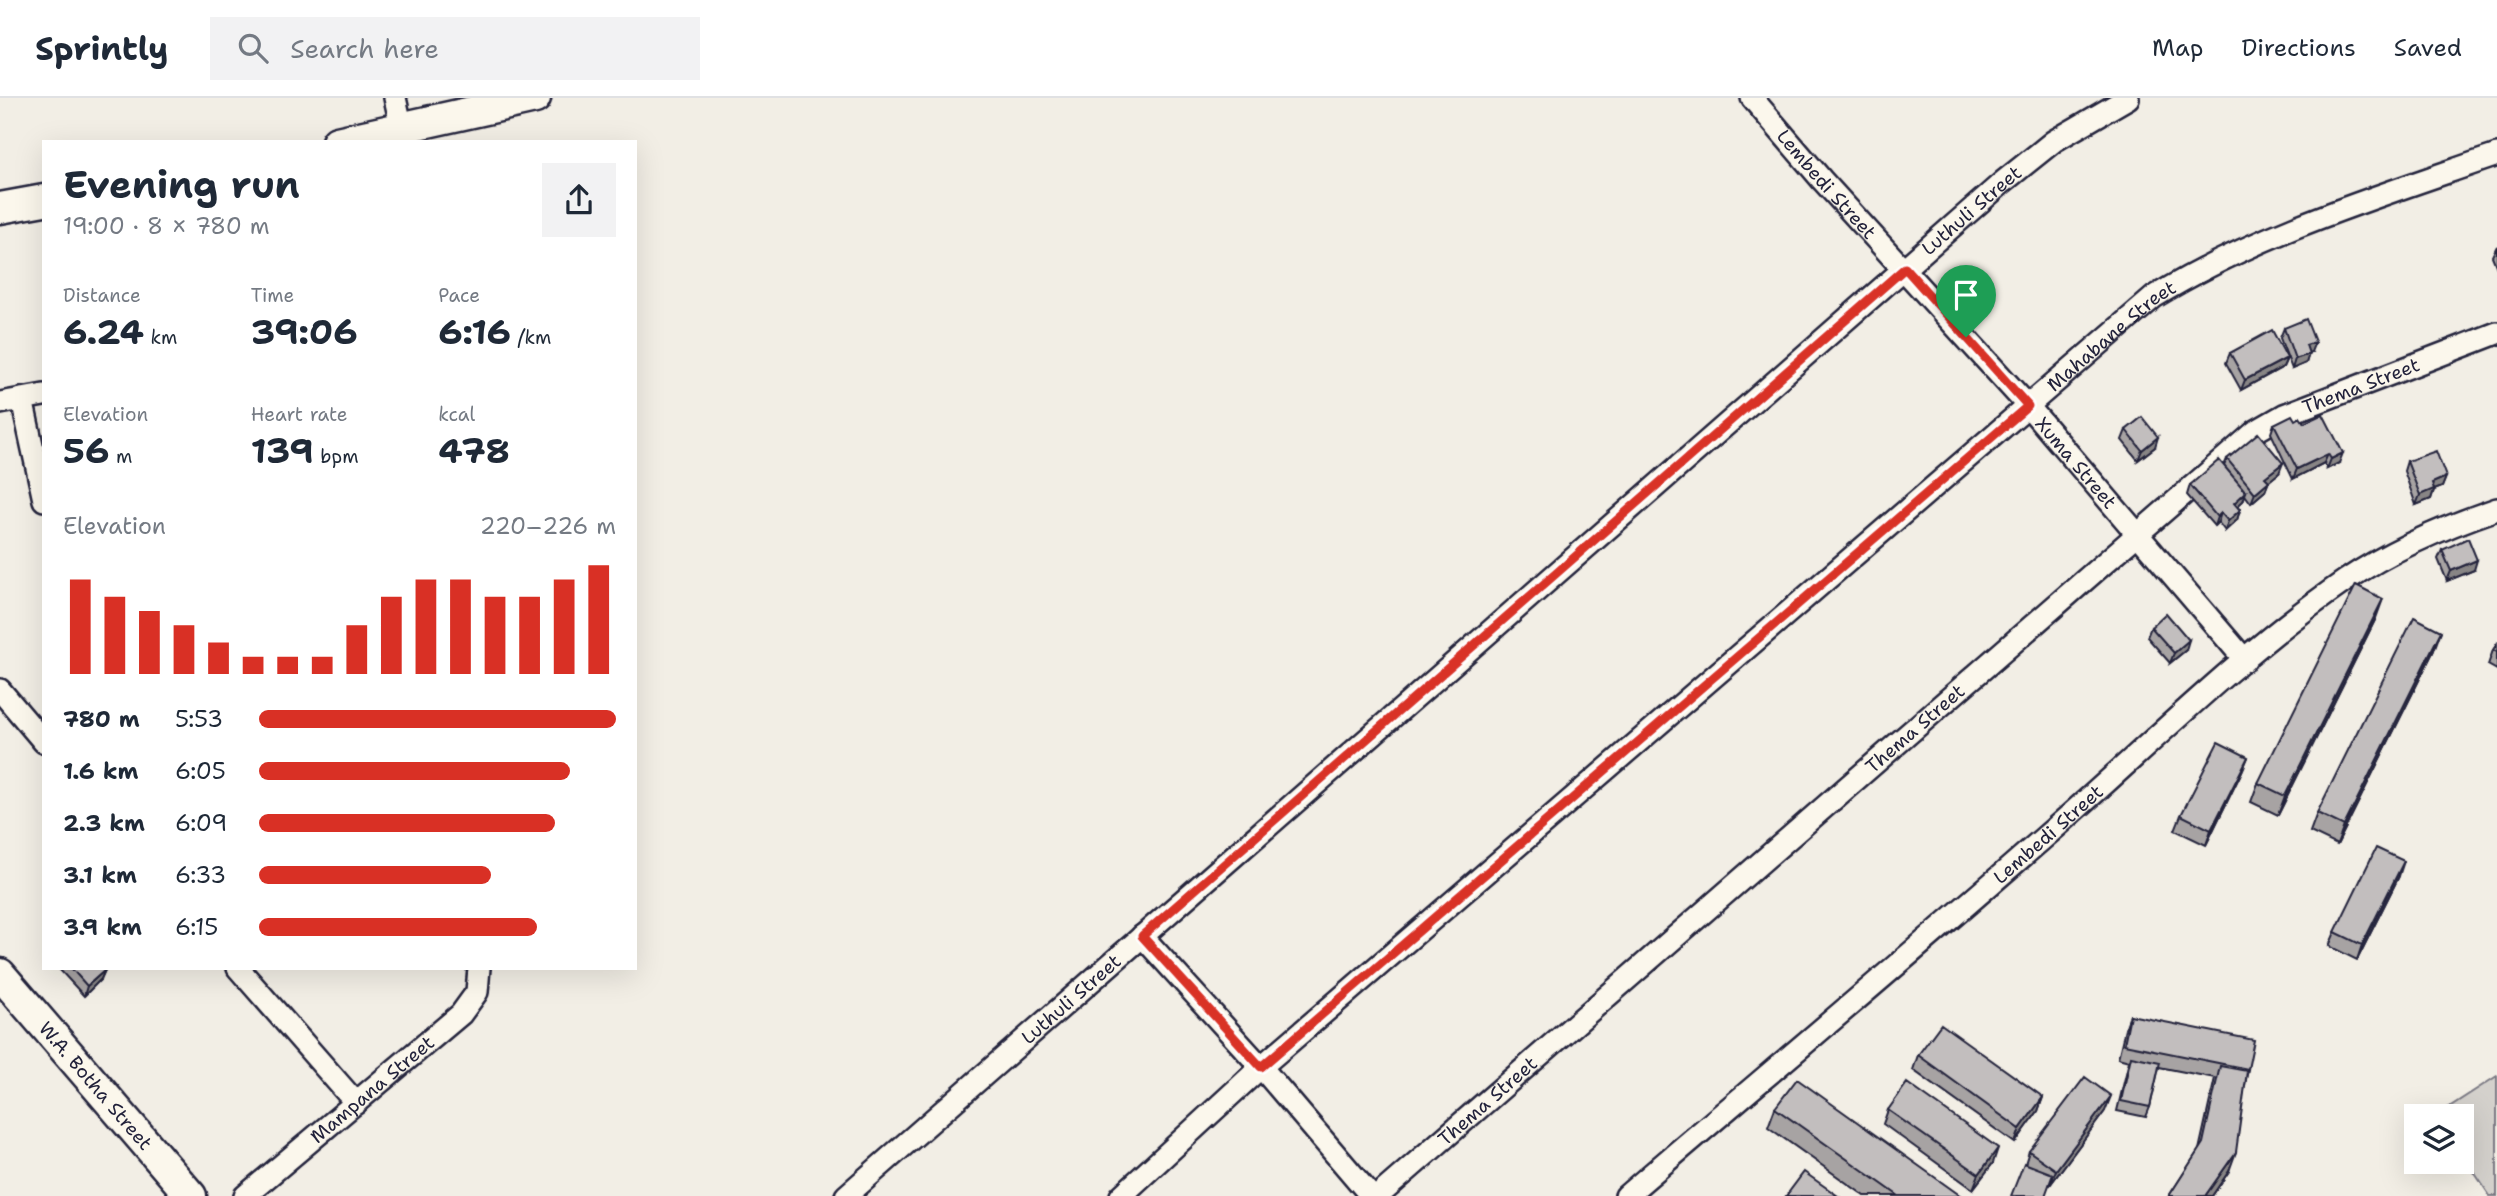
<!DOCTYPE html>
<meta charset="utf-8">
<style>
body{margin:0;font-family:"Shantell Sans",sans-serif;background:#f2f2f3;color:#1f2937;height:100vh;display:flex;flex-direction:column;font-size:26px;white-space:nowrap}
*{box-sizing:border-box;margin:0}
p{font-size:23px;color:#747a83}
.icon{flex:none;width:38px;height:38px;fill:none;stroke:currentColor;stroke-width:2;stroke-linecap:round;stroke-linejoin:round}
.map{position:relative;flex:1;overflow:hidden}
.panel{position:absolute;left:42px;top:42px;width:595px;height:830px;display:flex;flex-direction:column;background:#fff;border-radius:0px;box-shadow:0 7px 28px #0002}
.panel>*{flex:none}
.controls{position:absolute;left:2404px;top:1006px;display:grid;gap:14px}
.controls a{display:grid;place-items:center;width:70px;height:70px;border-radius:0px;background:#fff;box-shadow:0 7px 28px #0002;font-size:35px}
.pin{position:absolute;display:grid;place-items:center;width:60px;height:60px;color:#fff;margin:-72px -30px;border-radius:50% 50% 50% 0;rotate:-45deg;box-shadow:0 0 7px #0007}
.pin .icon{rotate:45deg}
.round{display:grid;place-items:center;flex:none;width:74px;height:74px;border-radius:0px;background:#f2f2f3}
.head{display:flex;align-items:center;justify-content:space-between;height:119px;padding:0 21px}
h1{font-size:38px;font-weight:700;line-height:52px}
.figures{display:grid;grid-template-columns:repeat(3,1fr);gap:10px;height:119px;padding:7px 21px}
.figures div{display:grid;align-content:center}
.figures b{font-size:35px;font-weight:700}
.figures small{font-size:19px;font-weight:400}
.figures p{font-size:19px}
.chart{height:196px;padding:14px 21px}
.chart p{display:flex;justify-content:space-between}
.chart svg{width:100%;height:126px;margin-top:7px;stroke:#d93025;stroke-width:6}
ul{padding:0 21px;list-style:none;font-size:23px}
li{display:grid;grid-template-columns:112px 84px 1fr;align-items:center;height:52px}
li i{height:18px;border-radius:9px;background:#d93025}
header{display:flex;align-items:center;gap:42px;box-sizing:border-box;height:98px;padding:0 35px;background:#fff;border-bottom:2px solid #e0e1e3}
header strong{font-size:33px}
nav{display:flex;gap:38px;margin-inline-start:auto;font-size:24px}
.search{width:490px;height:63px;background:#f2f2f3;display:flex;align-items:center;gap:18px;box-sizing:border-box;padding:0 24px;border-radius:0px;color:#747a83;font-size:26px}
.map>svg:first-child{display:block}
</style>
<header>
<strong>Sprintly</strong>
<div class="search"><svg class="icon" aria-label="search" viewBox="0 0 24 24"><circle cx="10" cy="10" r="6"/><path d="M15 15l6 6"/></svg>Search here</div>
<nav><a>Map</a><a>Directions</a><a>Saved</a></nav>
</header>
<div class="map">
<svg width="2497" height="1098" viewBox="0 0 2497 1098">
<rect width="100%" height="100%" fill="#f2eee5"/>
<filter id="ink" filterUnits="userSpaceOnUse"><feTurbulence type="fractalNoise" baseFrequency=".0143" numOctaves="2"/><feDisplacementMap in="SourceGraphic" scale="14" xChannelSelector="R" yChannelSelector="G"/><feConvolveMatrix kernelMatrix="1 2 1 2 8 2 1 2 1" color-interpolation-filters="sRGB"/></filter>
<g filter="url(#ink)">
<path fill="#d4d1cc" stroke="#7b7a84" stroke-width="2" d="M 2497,978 L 2497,1098 L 2490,1098 L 2462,1056 L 2462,1018 L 2437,1017 Z"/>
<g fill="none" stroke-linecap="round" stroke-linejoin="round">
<g stroke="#22223b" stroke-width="26">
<g id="street">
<path d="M 395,0 L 402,31"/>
<path id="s1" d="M 1752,0 L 1822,82 L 2028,308 L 2245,562"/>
<path d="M 22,301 L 44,402"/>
<path d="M 0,305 L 44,297"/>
<path d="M 0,592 L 44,644"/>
<path d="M 1142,838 L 1261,969 L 1371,1098"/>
<path d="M 238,870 L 356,1005"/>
<path id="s2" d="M 245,1098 L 461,916 L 477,894 L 479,870"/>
<path id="s3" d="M 846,1098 L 2003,84 L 2054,43 L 2128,0"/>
<path id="s4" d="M 1121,1098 L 1261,969 L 2154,199 C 2260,134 2380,98 2497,57"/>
<path id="s5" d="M 1378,1098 L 2256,333 L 2284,317 L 2497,235"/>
<path id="s6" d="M 1626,1098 C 1766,978 1908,859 2047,737 C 2145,652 2238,557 2345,483 C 2392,451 2444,429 2497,411"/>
</g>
</g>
<g stroke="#22223b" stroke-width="35">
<g id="secondary">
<path d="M 337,44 L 535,0"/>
<path d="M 0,110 L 44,102"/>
<path id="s7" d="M 0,876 L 191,1098"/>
</g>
</g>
<use href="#street" stroke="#fbf7ec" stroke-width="21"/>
<use href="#secondary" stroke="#fbf7ec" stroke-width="30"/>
</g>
<path fill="#a7a3a3" stroke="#22223b" stroke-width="2" d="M 2497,148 L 2497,170 L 2492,158 Z
M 2284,230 L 2311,254 L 2309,254 L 2306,265 L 2292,271 L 2280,240 Z
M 2230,255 L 2287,260 L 2283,269 L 2241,292 L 2226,265 Z
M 2295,322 L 2304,325 L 2339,365 L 2327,371 L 2324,365 L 2293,381 L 2271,335 L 2274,326 Z
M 2126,332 L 2155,349 L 2138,362 L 2122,342 Z
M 2227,361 L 2279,375 L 2269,383 L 2265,393 L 2251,405 L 2245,397 L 2243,403 L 2237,408 L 2240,412 L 2237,422 L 2225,433 L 2218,424 L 2214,428 L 2187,397 L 2190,387 L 2224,368 Z
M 2407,363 L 2446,379 L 2442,389 L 2434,392 L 2431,401 L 2416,407 L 2404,373 Z
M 2442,452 L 2474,472 L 2447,483 L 2438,461 Z
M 2376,520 L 2278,717 L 2251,704 L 2258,685 Z
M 2151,529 L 2186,552 L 2170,565 L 2147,539 Z
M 2497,546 L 2497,572 L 2488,567 L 2493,552 Z
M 2434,552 L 2337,747 L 2310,734 L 2317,715 Z
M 2248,659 L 2242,673 L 2206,747 L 2175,732 L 2181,717 Z
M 2399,778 L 2357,862 L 2329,848 L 2335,834 Z
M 60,870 L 103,870 L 105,872 L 101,881 L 84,898 L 59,871 Z
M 2130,917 L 2248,971 L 2229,1073 L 2212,1098 L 2169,1098 L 2199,1052 L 2215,980 L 2159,969 L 2150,1009 L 2146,1019 L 2117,1013 L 2129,963 L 2118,960 L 2125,931 Z
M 1918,957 L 2043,999 L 2038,1013 L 2015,1045 L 1913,972 Z
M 1775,1010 L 1961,1098 L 1865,1098 L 1768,1029 Z
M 1888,1012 L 1993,1065 L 1973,1091 L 1883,1026 Z
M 2105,1013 L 2050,1087 L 2025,1066 L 2029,1053 Z"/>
<path fill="#888585" stroke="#22223b" stroke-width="2" d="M 2315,244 L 2311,254 L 2303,257 L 2306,247 Z
M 2309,256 L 2306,265 L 2292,271 L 2295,261 Z
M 2287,260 L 2283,269 L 2241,292 L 2245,282 Z
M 2158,339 L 2155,349 L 2138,362 L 2142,352 Z
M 2343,355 L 2339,365 L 2327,371 L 2331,361 Z
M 2328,356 L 2324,365 L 2293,381 L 2297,371 Z
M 2283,365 L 2279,375 L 2262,389 L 2265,379 Z
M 2446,379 L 2442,389 L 2434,392 L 2431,401 L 2416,407 L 2420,397 L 2432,385 Z
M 2269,383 L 2265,393 L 2251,405 L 2255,395 Z
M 2246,394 L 2243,403 L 2230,415 L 2234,405 Z
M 2240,412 L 2237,422 L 2225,433 L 2228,423 Z
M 2221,415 L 2218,424 L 2214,428 L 2217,419 Z
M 2477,462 L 2474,472 L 2447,483 L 2451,473 Z
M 2383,501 L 2376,520 L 2278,717 L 2285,698 Z
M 2441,533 L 2434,552 L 2337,747 L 2344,728 Z
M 2189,542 L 2186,552 L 2170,565 L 2174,555 Z
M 2248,659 L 2242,673 L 2206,747 L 2211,732 Z
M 2404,763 L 2399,778 L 2357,862 L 2362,847 Z
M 105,872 L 101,881 L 84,898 L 87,888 Z
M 2111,998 L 2105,1013 L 2050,1087 L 2056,1072 Z
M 2043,999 L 2038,1013 L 2015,1045 L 2020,1031 Z
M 1998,1050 L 1993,1065 L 1973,1091 L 1979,1076 Z
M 2236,1054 L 2229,1073 L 2212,1098 L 2205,1098 Z"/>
<path fill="#c2bebe" stroke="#22223b" stroke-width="2" d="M 2306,221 L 2315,244 L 2306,247 L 2309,256 L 2295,261 L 2284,230 Z
M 2272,232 L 2287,260 L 2245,282 L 2230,255 Z
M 2323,316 L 2343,355 L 2331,361 L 2328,356 L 2297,371 L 2274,326 L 2292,317 L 2295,322 L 2300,319 L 2304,325 Z
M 2142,319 L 2158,339 L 2142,352 L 2126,332 Z
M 2258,335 L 2283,365 L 2265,379 L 2269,383 L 2255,395 L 2227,361 Z
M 2436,353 L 2446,379 L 2432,385 L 2434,391 L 2420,397 L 2407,363 Z
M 2219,362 L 2246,394 L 2234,405 L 2240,412 L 2228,423 L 2221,415 L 2217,419 L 2190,387 Z
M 2468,440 L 2477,462 L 2451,473 L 2442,452 Z
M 2356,487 L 2383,501 L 2285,698 L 2258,685 Z
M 2166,515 L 2189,542 L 2174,555 L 2151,529 Z
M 2414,519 L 2441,533 L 2344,728 L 2317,715 Z
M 2497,546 L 2497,554 L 2493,552 Z
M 2218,644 L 2248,659 L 2211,732 L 2181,717 Z
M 2376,750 L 2404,763 L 2362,847 L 2335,834 Z
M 71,870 L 103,870 L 105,872 L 87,888 Z
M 2130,917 L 2254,942 L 2248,971 L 2124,946 Z
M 1941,926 L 2043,999 L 2020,1031 L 1918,957 Z
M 2131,958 L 2160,964 L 2150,1009 L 2121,1003 Z
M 2220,968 L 2247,973 L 2236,1054 L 2205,1098 L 2169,1098 L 2203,1045 Z
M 2085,979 L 2111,998 L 2056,1072 L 2029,1053 Z
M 1797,981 L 1961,1098 L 1899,1098 L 1775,1010 Z
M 1907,985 L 1998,1050 L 1979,1076 L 1888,1012 Z
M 2024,1065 L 2053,1076 L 2045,1098 L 2011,1098 Z
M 1804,1074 L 1838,1098 L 1786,1098 Z"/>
</g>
<g fill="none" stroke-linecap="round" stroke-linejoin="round" filter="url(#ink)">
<g stroke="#fff" stroke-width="14">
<path id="route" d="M 1905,170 L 2028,308 L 1261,969 L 1142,838 Z"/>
</g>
<use href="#route" stroke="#d93025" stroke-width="9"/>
</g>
<g text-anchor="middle" stroke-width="6" stroke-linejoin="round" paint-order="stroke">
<g font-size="19" fill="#22223b" stroke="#fbf7ec">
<text dy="7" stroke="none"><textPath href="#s1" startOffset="114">Lembedi Street</textPath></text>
<text dy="7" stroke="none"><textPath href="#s3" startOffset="1496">Luthuli Street</textPath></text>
<text dy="7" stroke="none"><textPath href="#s4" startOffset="1312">Mahabane Street</textPath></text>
<text dy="7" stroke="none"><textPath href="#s5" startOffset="1279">Thema Street</textPath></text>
<text dy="7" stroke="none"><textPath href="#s1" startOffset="488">Xuma Street</textPath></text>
<text dy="7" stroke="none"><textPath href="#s5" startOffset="712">Thema Street</textPath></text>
<text dy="7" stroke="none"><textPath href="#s6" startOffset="556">Lembedi Street</textPath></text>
<text dy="7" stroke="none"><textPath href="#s3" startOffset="299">Luthuli Street</textPath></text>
<text dy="7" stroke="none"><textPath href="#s7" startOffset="147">W.A. Botha Street</textPath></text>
<text dy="7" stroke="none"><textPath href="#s2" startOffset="166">Mampana Street</textPath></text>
<text dy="7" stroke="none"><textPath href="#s5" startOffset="145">Thema Street</textPath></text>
</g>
</g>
</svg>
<div class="controls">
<a><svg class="icon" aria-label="layers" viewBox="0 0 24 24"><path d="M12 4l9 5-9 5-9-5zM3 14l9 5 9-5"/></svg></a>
</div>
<div class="pin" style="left:1966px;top:239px;background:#1e9e55"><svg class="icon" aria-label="arrive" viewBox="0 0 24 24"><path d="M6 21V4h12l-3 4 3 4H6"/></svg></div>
<section class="panel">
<div class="head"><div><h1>Evening run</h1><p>19:00 · 8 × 780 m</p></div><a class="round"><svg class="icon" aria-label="share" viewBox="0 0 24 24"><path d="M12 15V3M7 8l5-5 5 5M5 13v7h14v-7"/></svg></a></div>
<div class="figures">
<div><p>Distance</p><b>6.24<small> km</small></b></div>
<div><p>Time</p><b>39:06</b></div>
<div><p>Pace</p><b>6:16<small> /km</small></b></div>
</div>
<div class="figures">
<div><p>Elevation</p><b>56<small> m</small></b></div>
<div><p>Heart rate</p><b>139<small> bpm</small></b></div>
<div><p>kcal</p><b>478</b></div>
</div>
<div class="chart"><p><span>Elevation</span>220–226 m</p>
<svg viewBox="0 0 160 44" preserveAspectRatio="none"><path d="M5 44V11M15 44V17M25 44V22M35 44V27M45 44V33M55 44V38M65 44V38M75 44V38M85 44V27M95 44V17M105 44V11M115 44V11M125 44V17M135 44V17M145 44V11M155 44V6"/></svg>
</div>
<ul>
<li><b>780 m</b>5:53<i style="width:100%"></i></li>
<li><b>1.6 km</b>6:05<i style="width:87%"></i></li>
<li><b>2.3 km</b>6:09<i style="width:83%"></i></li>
<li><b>3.1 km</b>6:33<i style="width:65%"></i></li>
<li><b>3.9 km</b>6:15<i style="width:78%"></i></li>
</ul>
</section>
</div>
